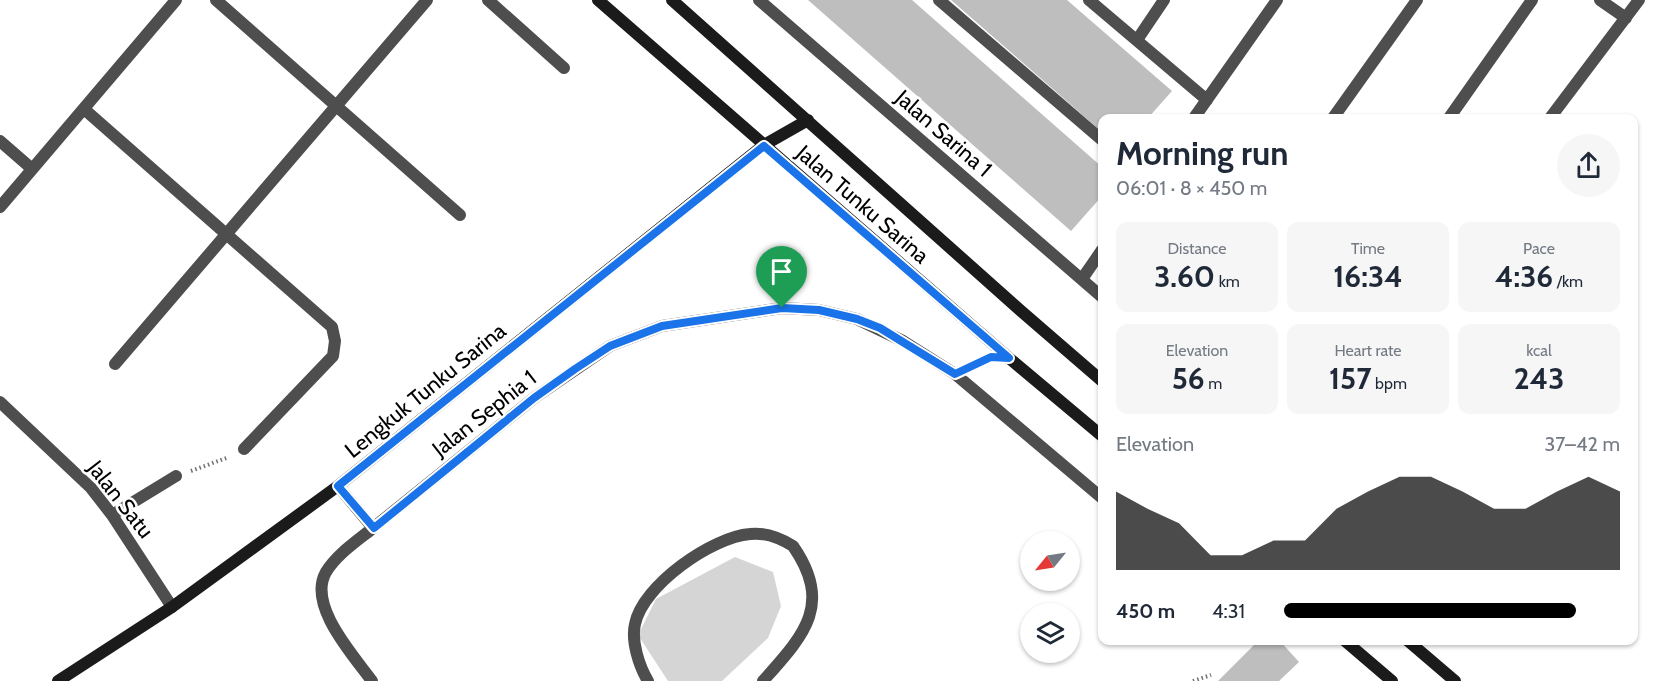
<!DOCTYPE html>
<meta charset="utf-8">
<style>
body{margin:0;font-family:Cabin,sans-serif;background:#f6f6f7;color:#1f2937;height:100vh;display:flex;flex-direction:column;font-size:22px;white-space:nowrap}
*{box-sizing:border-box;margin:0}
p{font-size:20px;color:#747a83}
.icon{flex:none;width:33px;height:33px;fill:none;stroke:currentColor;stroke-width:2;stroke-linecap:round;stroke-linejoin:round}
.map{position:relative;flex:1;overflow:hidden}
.panel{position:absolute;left:1098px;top:114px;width:540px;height:531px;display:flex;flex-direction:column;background:#fff;border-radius:12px;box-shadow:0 2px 4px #0004}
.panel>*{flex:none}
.needle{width:39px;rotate:240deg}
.controls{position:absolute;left:1020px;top:531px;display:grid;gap:12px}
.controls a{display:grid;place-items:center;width:60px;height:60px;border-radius:50%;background:#fff;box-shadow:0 2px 4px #0004;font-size:30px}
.pin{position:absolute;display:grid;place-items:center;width:51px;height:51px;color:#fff;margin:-62px -26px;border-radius:50% 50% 50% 0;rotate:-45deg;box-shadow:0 0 6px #0007}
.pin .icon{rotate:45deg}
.round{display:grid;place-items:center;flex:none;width:63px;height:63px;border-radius:32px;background:#f6f6f7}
.head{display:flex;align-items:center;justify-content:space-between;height:102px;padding:0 18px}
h1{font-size:33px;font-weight:800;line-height:45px}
.stats{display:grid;grid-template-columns:repeat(3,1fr);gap:9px;height:102px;padding:6px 18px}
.stats div{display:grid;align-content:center;border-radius:12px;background:#f6f6f7;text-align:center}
.stats b{font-size:30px;font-weight:800}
.stats small{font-size:16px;font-weight:400}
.stats p{font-size:16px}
.chart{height:168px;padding:12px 18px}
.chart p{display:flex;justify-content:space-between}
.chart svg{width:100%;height:108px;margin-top:6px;fill:#000;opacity:.7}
ul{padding:0 18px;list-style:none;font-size:20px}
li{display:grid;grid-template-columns:96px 72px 1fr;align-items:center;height:45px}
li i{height:15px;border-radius:8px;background:#000}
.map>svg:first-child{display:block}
</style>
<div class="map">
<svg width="1674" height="681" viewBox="0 0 1674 681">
<rect width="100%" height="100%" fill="#fff"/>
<path fill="#d5d5d5" d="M 735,557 L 773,572 L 781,606 L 768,638 L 722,681 L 668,681 L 638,635 L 656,599 Z"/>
<path fill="#bebebe" d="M 808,0 L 912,0 L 1102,167 L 1102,196 L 1071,231 Z
M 951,0 L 1067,0 L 1172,91 L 1148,118 L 1102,118 L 1102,132 Z
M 1259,640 L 1279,640 L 1299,662 L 1279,681 L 1218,681 Z"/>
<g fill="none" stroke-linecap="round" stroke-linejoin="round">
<path stroke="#707070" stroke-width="4" stroke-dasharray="1.5 3" stroke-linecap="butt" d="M 191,471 L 229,457
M 1193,681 L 1211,675"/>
<path stroke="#4e4e4e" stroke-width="12" d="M 216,0 L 460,215
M 488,0 L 564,68
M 939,0 L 1102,140
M 1137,40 L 1164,0
M 84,109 L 332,327 L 335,341 L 333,356 L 244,449
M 1333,118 L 1417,0
M 0,141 L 31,168
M 0,207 L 176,0
M 115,364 L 427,0
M 0,402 L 91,488 L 112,515 L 172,607
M 112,515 L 176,476"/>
<path stroke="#4e4e4e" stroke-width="12" d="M 759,0 L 1102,297
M 1089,0 L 1207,100
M 1600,0 L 1626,18
M 1194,118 L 1277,0
M 1449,118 L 1532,0
M 1550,118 L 1639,0
M 1082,279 L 1102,250
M 338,486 L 373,528 L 534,398 L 610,346 L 662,326 L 782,308 L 819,310 L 857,319 L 903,341 L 955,374 L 1102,498
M 372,681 C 353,655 307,605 326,572 C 337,554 357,541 373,528
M 648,681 C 639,666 631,641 635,624 C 643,585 712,537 750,534 C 766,532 780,538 793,546 C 834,605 803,636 763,681"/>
<path stroke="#1b1b1b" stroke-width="12" d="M 598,0 L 1009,358 L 1102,436
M 672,0 L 1021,311 L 1102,381
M 1344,640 L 1392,681
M 1407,640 L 1455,681
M 58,681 L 172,607 L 338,486 L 764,145 L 808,120"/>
</g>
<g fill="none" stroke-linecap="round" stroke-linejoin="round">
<g stroke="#fff" stroke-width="12">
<path id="route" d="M 764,146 L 1009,358 L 991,357 L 955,374 L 880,328 L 857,319 L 819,310 L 782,308 L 662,326 L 610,346 L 575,369 L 534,398 L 374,528 L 338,486 Z"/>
</g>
<use href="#route" stroke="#1a73e8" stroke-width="8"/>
</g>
<g text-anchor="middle" stroke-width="5" stroke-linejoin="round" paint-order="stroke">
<g font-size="22" fill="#000" stroke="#fff">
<text transform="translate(944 133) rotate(41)" y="8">Jalan Sarina 1</text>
<text transform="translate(863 204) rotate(41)" y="8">Jalan Tunku Sarina</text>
<text transform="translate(425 390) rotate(-39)" y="8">Lengkuk Tunku Sarina</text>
<text transform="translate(484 413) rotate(-38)" y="8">Jalan Sephia 1</text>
<text transform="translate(121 499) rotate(52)" y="8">Jalan Satu</text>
</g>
</g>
</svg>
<div class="controls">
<a><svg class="needle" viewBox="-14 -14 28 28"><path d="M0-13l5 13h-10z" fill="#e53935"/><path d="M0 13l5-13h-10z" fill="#747a83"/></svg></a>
<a><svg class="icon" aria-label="layers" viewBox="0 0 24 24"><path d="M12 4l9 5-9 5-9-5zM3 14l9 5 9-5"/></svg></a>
</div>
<div class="pin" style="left:782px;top:308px;background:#1e9e55"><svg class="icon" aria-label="arrive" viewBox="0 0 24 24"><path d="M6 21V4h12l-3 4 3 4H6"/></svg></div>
<section class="panel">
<div class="head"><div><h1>Morning run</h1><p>06:01 · 8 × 450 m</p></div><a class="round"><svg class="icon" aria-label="share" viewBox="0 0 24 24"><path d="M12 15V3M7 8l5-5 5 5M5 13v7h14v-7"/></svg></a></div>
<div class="stats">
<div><p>Distance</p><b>3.60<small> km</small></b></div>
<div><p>Time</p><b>16:34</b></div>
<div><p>Pace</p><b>4:36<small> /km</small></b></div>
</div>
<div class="stats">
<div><p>Elevation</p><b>56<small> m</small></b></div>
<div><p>Heart rate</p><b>157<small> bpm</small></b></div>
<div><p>kcal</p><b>243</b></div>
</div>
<div class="chart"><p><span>Elevation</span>37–42 m</p>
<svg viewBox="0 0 160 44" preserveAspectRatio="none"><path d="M0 44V12L10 19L20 25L30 38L40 38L50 32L60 32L70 19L80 12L90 6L100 6L110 12L120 19L130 19L140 12L150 6L160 12V44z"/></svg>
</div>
<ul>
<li><b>450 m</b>4:31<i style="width:87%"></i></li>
</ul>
</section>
</div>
